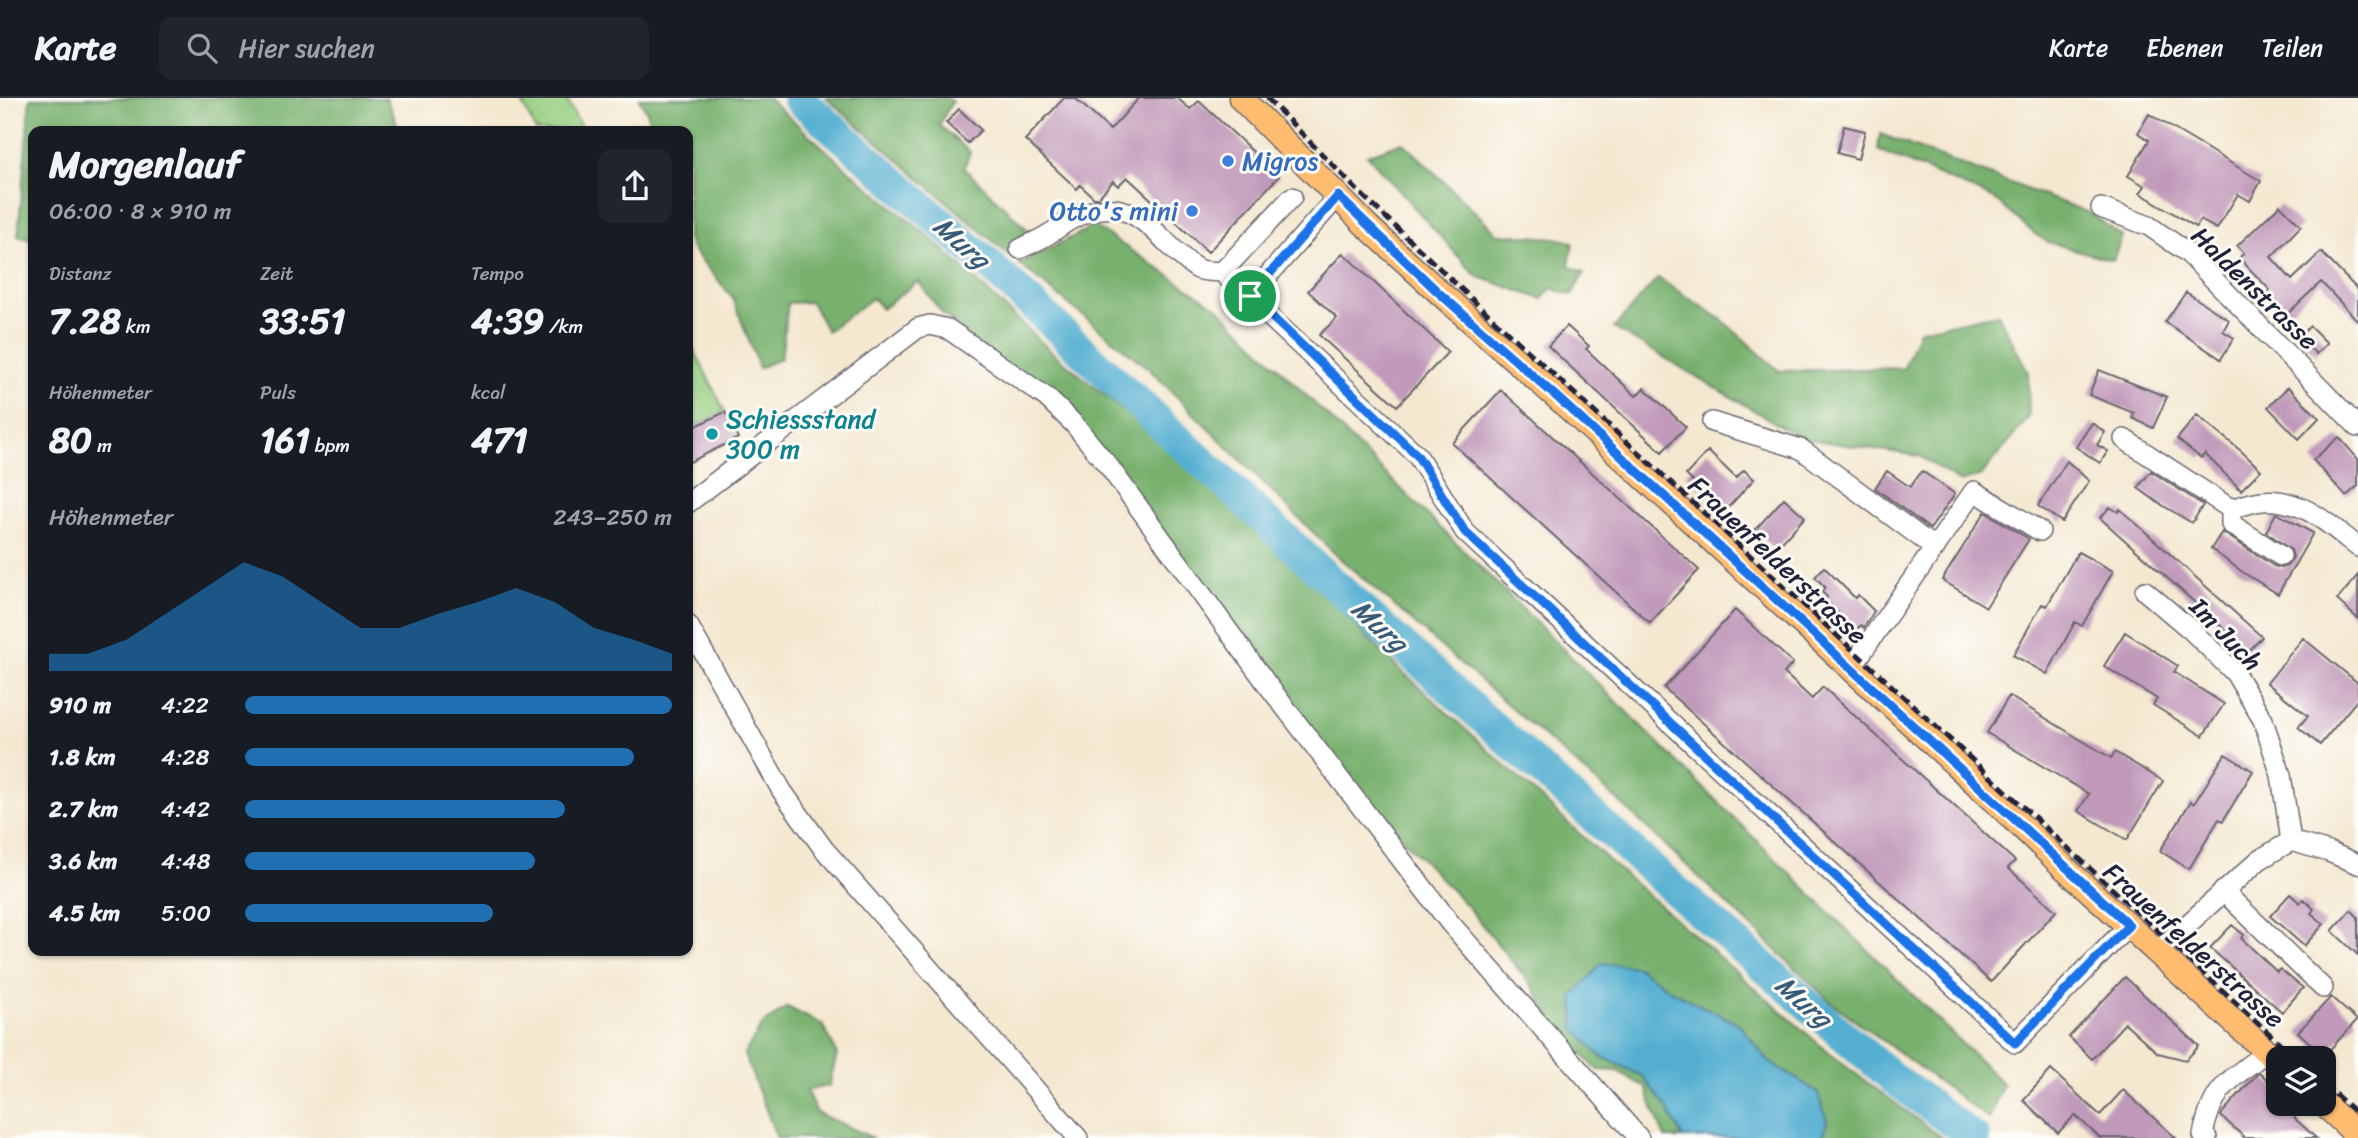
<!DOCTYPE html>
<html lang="de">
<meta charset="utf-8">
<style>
body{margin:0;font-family:Sriracha,sans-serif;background:#20242c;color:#f1f3f6;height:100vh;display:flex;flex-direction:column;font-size:26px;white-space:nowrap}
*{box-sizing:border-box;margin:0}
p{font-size:23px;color:#9ea1a6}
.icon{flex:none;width:38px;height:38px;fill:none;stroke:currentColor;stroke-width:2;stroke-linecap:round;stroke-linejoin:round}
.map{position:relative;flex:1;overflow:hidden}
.panel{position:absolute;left:28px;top:28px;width:665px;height:830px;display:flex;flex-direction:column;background:#171b24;border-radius:14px;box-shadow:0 2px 5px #0004}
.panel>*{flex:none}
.buttons{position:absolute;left:2266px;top:948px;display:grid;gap:14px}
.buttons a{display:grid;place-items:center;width:70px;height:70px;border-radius:14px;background:#171b24;box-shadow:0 2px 5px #0004;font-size:35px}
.pin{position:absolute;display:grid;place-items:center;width:60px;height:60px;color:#fff;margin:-30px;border:4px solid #fff;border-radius:50%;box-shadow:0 2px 7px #0007}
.round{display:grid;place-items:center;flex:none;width:74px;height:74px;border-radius:14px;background:#20242c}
.summary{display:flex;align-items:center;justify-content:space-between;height:119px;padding:0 21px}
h1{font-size:38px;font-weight:700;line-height:52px}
.stats{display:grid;grid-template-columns:repeat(3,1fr);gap:10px;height:119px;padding:7px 21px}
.stats div{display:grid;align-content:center}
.stats b{font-size:35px;font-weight:700}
.stats small{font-size:19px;font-weight:400}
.stats p{font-size:19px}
.chart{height:196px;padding:14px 21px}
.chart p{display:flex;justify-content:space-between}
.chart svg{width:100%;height:126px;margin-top:7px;fill:#1f6fb2;opacity:.7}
ul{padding:0 21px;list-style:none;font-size:23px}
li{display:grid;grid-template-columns:112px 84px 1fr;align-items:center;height:52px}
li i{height:18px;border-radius:9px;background:#1f6fb2}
header{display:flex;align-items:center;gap:42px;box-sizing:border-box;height:98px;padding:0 35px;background:#171b24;border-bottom:2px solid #363941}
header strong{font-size:33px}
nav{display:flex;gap:38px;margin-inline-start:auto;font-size:24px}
.search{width:490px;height:63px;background:#20242c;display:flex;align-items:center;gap:18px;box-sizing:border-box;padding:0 24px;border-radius:14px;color:#9ea1a6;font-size:26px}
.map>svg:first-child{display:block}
</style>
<header>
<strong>Karte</strong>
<div class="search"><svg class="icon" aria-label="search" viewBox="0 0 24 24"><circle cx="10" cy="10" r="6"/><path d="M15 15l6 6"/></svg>Hier suchen</div>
<nav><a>Karte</a><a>Ebenen</a><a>Teilen</a></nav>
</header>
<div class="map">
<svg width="2358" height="1040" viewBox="0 0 2358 1040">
<rect width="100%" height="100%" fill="#fdfcf7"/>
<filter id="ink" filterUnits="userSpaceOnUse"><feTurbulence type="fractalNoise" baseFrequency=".0143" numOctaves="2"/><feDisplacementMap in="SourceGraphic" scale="14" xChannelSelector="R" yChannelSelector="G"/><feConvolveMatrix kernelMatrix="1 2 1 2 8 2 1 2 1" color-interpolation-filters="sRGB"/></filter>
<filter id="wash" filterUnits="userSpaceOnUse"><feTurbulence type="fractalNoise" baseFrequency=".00686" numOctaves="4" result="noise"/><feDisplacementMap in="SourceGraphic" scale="28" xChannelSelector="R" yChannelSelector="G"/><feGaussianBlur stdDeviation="1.57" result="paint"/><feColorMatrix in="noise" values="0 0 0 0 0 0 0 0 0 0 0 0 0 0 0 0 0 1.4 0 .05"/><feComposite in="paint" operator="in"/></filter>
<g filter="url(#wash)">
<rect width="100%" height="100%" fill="#f4e8d1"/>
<path fill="#96ce80" stroke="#5c785e" stroke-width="2" d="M 520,0 L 566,0 L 583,33 L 536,33 Z
M 688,240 L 725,314 L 688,332 Z"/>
<path fill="#78b16e" stroke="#4d6a54" stroke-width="2" d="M 30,0 L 386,0 L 400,33 L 33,33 L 33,142 L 18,138 Z
M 639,0 L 768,0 L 846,70 L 936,145 L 1052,254 L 1157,340 L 1304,476 L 1393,565 L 1616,769 L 1836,961 L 1942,1040 L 1823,1040 L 1827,1023 L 1817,994 L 1769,964 L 1739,926 L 1675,895 L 1637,869 L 1599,957 L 1642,978 L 1667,1010 L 1683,1040 L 1665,1040 L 1645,989 L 1617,973 L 1597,972 L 1554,926 L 1533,889 L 1466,807 L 1336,672 L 1112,362 L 942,215 L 918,183 L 882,211 L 873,200 L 827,233 L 811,204 L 788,205 L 781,260 L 759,270 L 733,200 L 692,151 L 688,140 L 688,33 L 652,33 L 647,14 Z
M 826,0 L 948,0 L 952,4 L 939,27 L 970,54 L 964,70 L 1036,140 L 1009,157 Z
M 1880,36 L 2087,114 L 2122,138 L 2113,162 L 2048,144 L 2036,137 L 1993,100 L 1878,52 Z
M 1403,44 L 1498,136 L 1555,140 L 1573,144 L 1569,168 L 1584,175 L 1572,197 L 1551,190 L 1542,201 L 1476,178 L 1367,57 Z
M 1094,128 L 1217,209 L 2003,986 L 1989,1021 L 1832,905 L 1624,708 L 1335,456 L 1149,271 L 1019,166 Z
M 1658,180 L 1721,221 L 1779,273 L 1904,270 L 1919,232 L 1998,216 L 2028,274 L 2029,319 L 1981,378 L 1960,384 L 1919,358 L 1801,340 L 1614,230 Z
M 787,909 L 823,927 L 837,956 L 829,988 L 806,992 L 817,1015 L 873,1040 L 777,1040 L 744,956 L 763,926 Z"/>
<path fill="#53aed1" stroke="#3a6886" stroke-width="2" d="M 1602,865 L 1637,869 L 1675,895 L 1739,926 L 1769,964 L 1817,994 L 1827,1023 L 1823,1040 L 1683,1040 L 1667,1010 L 1642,978 L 1599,957 L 1575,931 L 1573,898 Z"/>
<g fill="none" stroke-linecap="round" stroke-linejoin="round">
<path stroke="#53aed1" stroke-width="32" d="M 798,0 L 988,166 L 1360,510 L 1684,800 L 1894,981 L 1974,1040"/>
</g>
<g id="blocks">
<path fill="#c199ba" d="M 1064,0 L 1075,0 L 1110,32 L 1139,0 L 1177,0 L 1190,11 L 1199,3 L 1279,78 L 1208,154 L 1127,79 L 1118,88 L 1113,83 L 1098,100 L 1094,100 L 1080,87 L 1077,91 L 1025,42 Z
M 959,11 L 981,32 L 968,45 L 946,25 Z
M 2149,16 L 2261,83 L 2250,103 L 2238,96 L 2217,131 L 2200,122 L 2196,129 L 2140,95 L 2145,88 L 2128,78 L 2149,42 L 2138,35 Z
M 1844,28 L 1865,33 L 1858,61 L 1837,55 Z
M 2280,107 L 2301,128 L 2271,159 L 2292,182 L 2321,154 L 2358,192 L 2358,223 L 2321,184 L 2284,219 L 2264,199 L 2270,192 L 2239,160 L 2244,155 L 2237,148 Z
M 1343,155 L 1448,254 L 1397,308 L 1319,237 L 1337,220 L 1308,193 Z
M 2186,194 L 2229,222 L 2223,233 L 2234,240 L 2221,261 L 2165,224 Z
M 1567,228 L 1589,248 L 1586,251 L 1636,298 L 1644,290 L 1686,329 L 1662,354 L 1548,248 Z
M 2310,228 L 2327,245 L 2316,256 L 2299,239 Z
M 2099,272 L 2167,299 L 2153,330 L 2132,320 L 2134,315 L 2089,297 Z
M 2288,289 L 2319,320 L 2299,341 L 2268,309 Z
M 1501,292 L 1699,472 L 1650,525 L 1452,345 Z
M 725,314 L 738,340 L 688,365 L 688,332 Z
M 2197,317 L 2241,353 L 2261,372 L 2241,392 L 2205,356 L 2201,360 L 2177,341 Z
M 2092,325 L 2105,334 L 2097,347 L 2108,353 L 2100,365 L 2076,349 Z
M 2339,339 L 2358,361 L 2358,388 L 2346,398 L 2313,362 Z
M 1708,353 L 1736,380 L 1744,372 L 1754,381 L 1725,413 L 1686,377 Z
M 2067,363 L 2089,383 L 2062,424 L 2038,408 Z
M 1887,373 L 1910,389 L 1922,373 L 1955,396 L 1930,431 L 1875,390 Z
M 2151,373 L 2203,407 L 2192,425 L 2157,404 L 2138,390 Z
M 1784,400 L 1805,419 L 1775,452 L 1754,433 Z
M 2110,409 L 2118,414 L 2120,411 L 2262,539 L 2249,553 L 2100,420 Z
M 1985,414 L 2029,441 L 1986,509 L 1942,482 Z
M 2276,415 L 2313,435 L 2278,496 L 2244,475 L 2211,451 L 2222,434 L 2274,468 L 2281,470 L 2287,468 L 2293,459 L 2291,452 L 2266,434 Z
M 2078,454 L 2113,473 L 2082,528 L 2075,524 L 2047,576 L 2013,557 L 2042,506 L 2047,508 Z
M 1824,469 L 1855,500 L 1858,497 L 1874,513 L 1864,530 L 1861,527 L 1856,532 L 1824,501 L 1827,499 L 1822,494 L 1825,489 L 1815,479 Z
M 2358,477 L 2358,521 L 2337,502 Z
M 1735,512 L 1793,565 L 1784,575 L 1812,601 L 1823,589 L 2015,763 L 2008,770 L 2056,813 L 1991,884 L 1664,590 Z
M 2125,534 L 2178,568 L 2174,574 L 2224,606 L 2203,638 L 2153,607 L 2157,601 L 2104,568 Z
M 2303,540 L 2358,585 L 2358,601 L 2320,647 L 2298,629 L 2308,618 L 2267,585 Z
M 2009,598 L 2111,660 L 2115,654 L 2163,683 L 2127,742 L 2078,713 L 2089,696 L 1987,635 Z
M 2225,656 L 2253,673 L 2223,723 L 2219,721 L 2189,771 L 2160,753 L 2191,703 L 2194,706 Z
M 2290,796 L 2300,805 L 2303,801 L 2314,811 L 2311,815 L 2324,826 L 2304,848 L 2270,818 Z
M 2351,812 L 2358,819 L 2358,857 L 2332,833 Z
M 2232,827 L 2244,837 L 2241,840 L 2277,874 L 2280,871 L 2303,890 L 2282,914 L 2210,850 Z
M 2125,879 L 2199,948 L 2186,962 L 2158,955 L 2125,925 L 2092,961 L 2069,939 Z
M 2331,899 L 2357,922 L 2324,958 L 2298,934 Z
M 2051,972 L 2100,1017 L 2123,992 L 2176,1040 L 2100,1040 L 2075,1017 L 2058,1035 L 2023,1002 Z
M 2259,974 L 2278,992 L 2278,1006 L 2306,1006 L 2294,1020 L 2316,1040 L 2245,1040 L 2221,1018 L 2223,1014 Z"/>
</g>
</g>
<g filter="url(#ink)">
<use href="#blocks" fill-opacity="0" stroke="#6c6770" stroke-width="2"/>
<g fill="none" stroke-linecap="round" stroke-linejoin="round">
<g stroke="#6c6770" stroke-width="22">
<path id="minor" d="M 2101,110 L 2149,128 L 2188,155 L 2358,329
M 1020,151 C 1029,146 1040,142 1049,136 C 1065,126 1073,118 1092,113 C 1140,99 1161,147 1196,170 C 1202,174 1214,173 1222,174 L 1417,357 L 1465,434 L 2015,945 L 2129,827
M 1222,174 L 1292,99
M 1250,198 L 1338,98
M 1712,324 L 1801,351 L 1935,450
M 2124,341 L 2231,411 C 2241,408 2252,404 2262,403 C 2301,399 2330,427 2358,449
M 688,405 L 918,230 L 930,227 L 948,231 L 1046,299 L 1074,326 L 1110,370 L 1267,586 L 1450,825 L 1639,1040
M 2231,411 L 2231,426 L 2281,458
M 2145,493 L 2191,532 L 2235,575 L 2263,622 L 2281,677 L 2291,743
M 688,527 L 782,693 L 823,750 L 1078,1040
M 1851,570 L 1974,393 L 2040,433
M 2223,793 L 2323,890
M 2157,854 L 2259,762 L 2291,743 L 2329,754 L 2358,766
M 2207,1040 L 2203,1037 C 2213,987 2230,983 2267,953"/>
</g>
<g stroke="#6c6770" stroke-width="27">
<path id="major" d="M 1241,0 L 1367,128 L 1439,194 L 1558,300 L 1989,697 L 2066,771 L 2278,964
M 2324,1006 L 2358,1038"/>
</g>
<use href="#minor" stroke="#fff" stroke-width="19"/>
<use href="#major" stroke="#febc70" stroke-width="24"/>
<path stroke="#22223b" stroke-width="5" stroke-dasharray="10 5" stroke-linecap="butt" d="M 1267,0 L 1359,94 L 1476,205 L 2297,961
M 2324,986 L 2358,1017"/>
</g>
</g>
<g fill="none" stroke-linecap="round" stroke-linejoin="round" filter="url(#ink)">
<g stroke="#fff" stroke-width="14">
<path id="route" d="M 1338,98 L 1438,194 L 1558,300 L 2129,827 L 2015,945 L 1465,434 L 1417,357 L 1250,198 Z"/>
</g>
<use href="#route" stroke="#1a73e8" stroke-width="9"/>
</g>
<g fill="#3f7fe0" stroke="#fdfcf7" stroke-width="2.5">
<circle cx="1228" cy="63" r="7"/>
<circle cx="1192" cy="113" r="7"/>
</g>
<circle fill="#0f9aa8" stroke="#fdfcf7" stroke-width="2.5" cx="712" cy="336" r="7"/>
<g text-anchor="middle" stroke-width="6" stroke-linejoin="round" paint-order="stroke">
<g font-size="26" fill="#366cbe" stroke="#fdfcf7" text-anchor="start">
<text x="1242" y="72">Migros</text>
<text x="1178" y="122" text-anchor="end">Otto's mini</text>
</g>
<g font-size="26" fill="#22223b" stroke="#fdfcf7">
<text transform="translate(2255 190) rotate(44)" y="9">Haldenstrasse</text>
<text transform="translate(1778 462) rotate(43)" y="9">Frauenfelderstrasse</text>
<text transform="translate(2226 536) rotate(46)" y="9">Im Juch</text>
<text transform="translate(2194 847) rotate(42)" y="9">Frauenfelderstrasse</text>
</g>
<g font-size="26" fill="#0d838f" stroke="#fdfcf7" text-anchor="start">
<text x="726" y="330">Schiessstand<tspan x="726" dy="30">300 m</tspan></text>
</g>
<g font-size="28" font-style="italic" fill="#365a77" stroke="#fdfcf7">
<text transform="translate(962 144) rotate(41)" y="10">Murg</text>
<text transform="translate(1380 527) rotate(42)" y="10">Murg</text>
<text transform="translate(1804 903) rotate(41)" y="10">Murg</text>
</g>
</g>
</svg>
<div class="buttons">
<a><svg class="icon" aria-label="layers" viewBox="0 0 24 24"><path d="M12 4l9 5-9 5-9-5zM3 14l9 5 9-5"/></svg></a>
</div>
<div class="pin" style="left:1250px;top:198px;background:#1e9e55"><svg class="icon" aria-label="arrive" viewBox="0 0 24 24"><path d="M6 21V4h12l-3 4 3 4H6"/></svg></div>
<section class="panel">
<div class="summary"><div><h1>Morgenlauf</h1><p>06:00 · 8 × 910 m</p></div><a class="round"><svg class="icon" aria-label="share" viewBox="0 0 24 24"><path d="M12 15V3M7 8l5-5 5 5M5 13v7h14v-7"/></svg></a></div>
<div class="stats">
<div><p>Distanz</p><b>7.28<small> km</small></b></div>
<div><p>Zeit</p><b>33:51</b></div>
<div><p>Tempo</p><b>4:39<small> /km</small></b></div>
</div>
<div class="stats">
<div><p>Höhenmeter</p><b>80<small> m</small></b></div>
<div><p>Puls</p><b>161<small> bpm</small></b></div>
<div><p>kcal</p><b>471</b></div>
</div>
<div class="chart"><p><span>Höhenmeter</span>243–250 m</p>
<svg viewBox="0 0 160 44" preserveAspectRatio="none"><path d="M0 44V38L10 38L20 33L30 24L40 15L50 6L60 11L70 20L80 29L90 29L100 24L110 20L120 15L130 20L140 29L150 33L160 38V44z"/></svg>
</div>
<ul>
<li><b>910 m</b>4:22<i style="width:100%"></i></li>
<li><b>1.8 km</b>4:28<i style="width:91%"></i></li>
<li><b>2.7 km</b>4:42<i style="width:75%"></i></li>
<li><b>3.6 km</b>4:48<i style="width:68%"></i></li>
<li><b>4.5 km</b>5:00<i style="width:58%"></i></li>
</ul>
</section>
</div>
